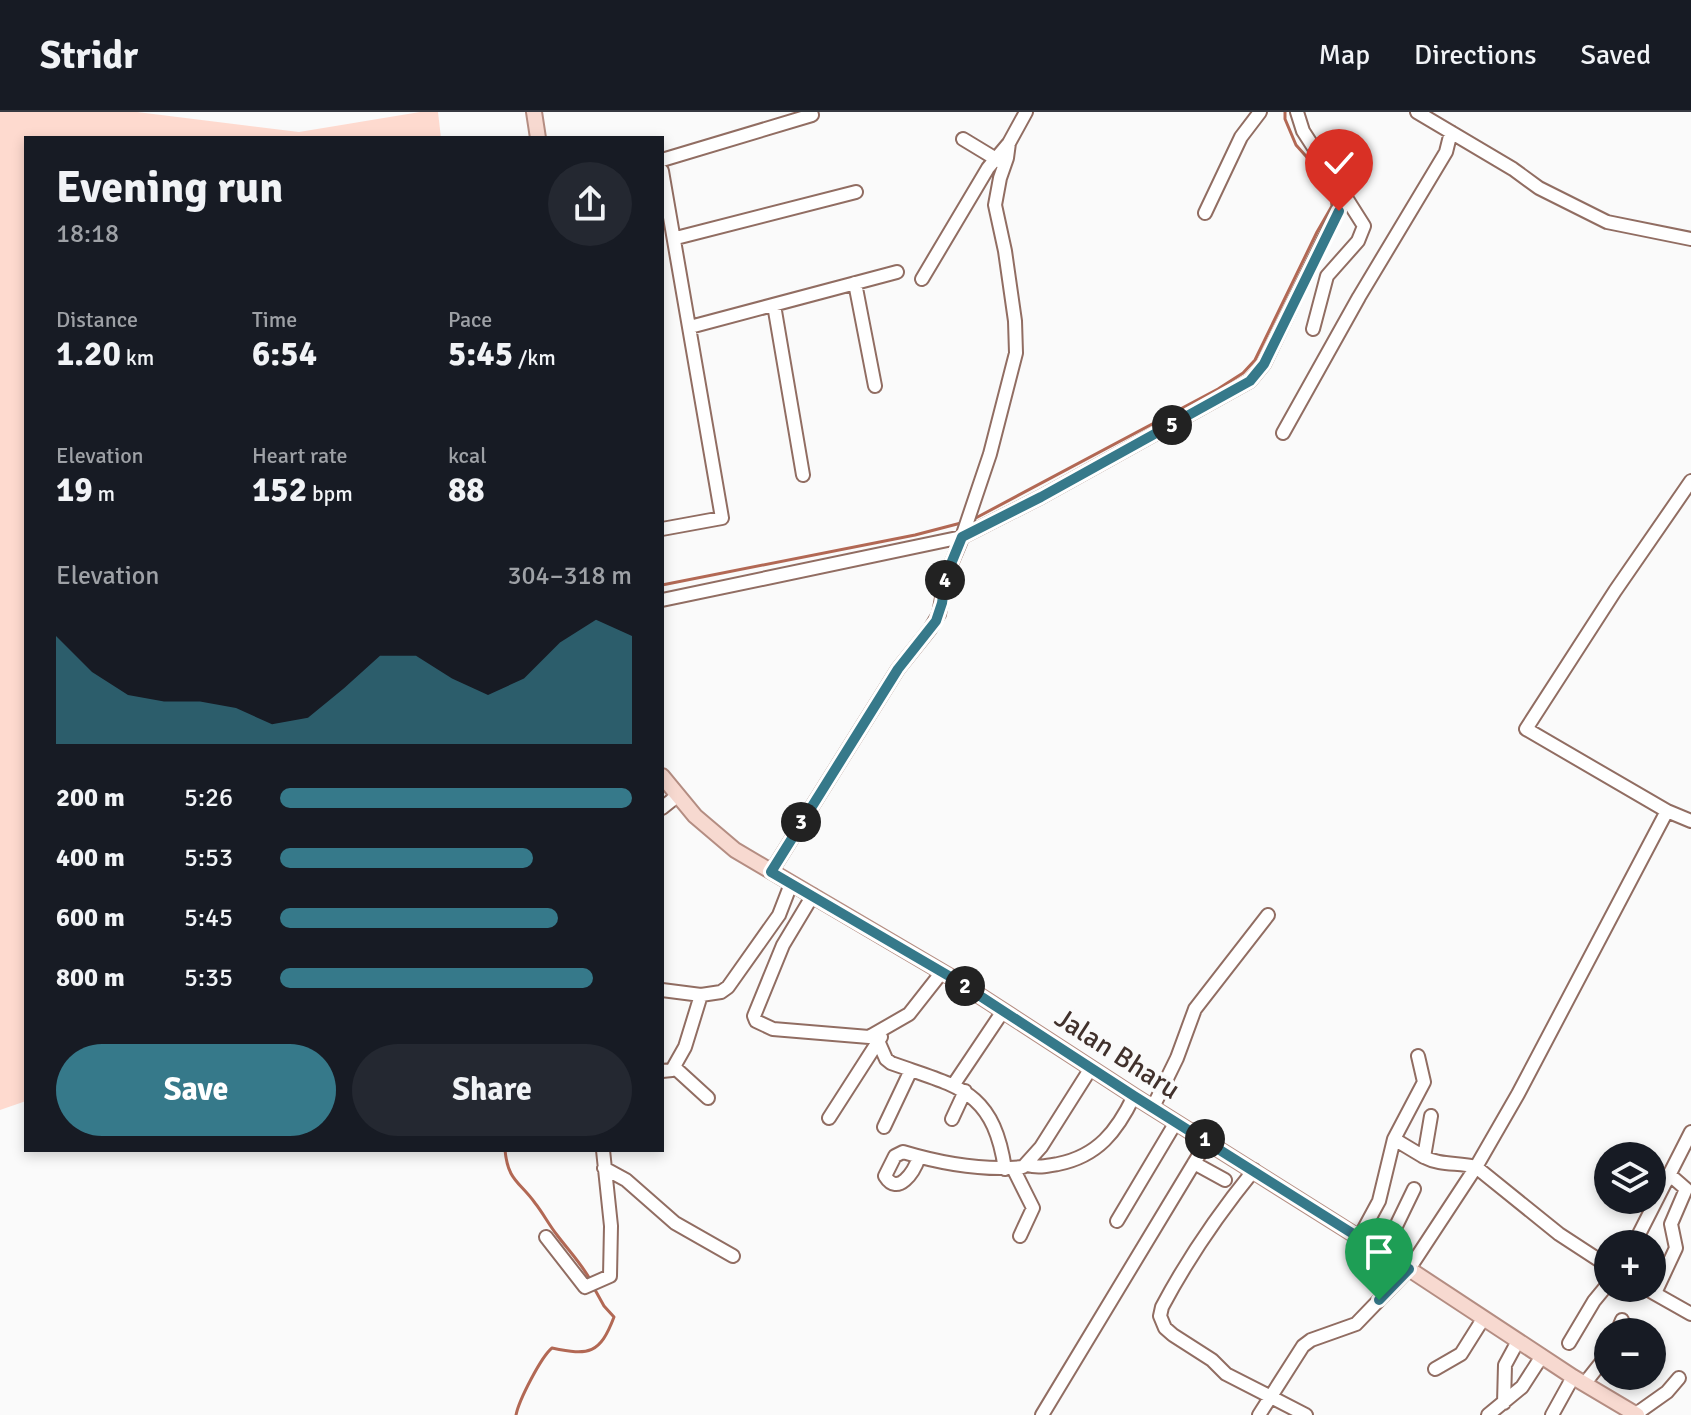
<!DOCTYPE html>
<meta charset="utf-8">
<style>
body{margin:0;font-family:Signika,sans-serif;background:#242831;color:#f1f3f6;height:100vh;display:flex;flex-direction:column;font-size:30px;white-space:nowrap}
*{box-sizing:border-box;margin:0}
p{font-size:26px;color:#9ea1a6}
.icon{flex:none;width:44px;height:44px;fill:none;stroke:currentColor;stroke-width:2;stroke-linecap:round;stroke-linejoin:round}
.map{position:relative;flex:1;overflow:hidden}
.panel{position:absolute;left:24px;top:24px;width:640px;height:1016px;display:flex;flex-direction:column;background:#171b24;border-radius:0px;box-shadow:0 4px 12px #0003}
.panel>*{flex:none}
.fabs{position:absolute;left:1594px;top:1030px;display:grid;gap:16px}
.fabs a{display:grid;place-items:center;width:72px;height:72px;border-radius:50%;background:#171b24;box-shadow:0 4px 12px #0003;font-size:40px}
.pin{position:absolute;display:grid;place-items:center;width:68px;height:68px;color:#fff;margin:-82px -34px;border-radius:50% 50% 50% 0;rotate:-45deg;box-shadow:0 0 8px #0007}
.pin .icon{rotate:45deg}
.km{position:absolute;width:40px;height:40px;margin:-20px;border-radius:50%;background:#222;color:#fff;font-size:22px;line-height:40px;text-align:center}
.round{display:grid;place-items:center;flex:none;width:84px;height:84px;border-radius:42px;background:#242831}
.overview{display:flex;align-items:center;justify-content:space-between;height:136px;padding:0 32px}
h1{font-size:44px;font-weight:800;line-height:60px}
.figures{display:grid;grid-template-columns:repeat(3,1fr);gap:12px;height:136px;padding:8px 32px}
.figures div{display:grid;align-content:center}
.figures b{font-size:34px;font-weight:800}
.figures small{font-size:22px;font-weight:400}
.figures p{font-size:22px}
.chart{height:224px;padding:16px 32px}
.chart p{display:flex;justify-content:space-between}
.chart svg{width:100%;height:144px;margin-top:8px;fill:#36798a;opacity:.7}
.action{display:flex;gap:16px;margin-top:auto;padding:16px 32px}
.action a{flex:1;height:92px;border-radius:48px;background:#36798a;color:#fff;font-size:32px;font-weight:800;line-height:92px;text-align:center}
.action a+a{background:#242831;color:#f1f3f6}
ul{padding:0 32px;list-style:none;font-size:26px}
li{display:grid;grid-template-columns:128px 96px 1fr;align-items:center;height:60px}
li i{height:20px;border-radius:10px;background:#36798a}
header{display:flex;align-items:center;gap:48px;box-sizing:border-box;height:112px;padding:0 40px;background:#171b24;border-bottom:2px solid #363941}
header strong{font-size:38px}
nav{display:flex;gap:44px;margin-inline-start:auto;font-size:28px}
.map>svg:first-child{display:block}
</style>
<header>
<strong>Stridr</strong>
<nav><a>Map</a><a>Directions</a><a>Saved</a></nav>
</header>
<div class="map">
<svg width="1691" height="1303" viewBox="0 0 1691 1303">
<rect width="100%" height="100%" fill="#fafafa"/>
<path fill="#fedacf" d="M 0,0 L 137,0 L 299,20 L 420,0 L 438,0 L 441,26 L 26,26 L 26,989 L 0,998 Z"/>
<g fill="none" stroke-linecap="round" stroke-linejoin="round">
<path stroke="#b26854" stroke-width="3" d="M 972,408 L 1218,277 L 1243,261 L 1255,248 L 1317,120 L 1332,94 L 1330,71 L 1296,33 L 1285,7 L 1285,0
M 662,473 L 915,423 L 961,411
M 505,1038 C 508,1069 519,1069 535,1091 C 543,1101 549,1113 557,1123 C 569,1139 581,1151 591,1169
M 516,1303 C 519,1288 541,1245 552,1236 C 589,1244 600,1242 614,1205 L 604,1194 L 594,1176"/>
<g stroke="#916d62" stroke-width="16">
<path id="minor" d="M 1417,0 L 1513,57 L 1539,76 L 1607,110 L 1691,127
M 963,27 L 1001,50
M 662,48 L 812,3
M 662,59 L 722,406 L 662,417
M 1205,101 L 1241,25 L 1260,0
M 676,126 L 856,80
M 922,167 L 988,56 L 1009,31 L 1026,0
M 855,171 L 875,274
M 774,193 L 803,363
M 690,215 L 897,160
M 1313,217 L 1327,164 L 1358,129 L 1364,114 L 1345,84
M 1283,321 L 1359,185 L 1446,40 L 1451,20
M 1691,369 L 1615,479 L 1526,617 L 1667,699 L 1691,709
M 662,488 L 962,425 L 1041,385 L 1250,269 L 1264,252 L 1345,84 L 1303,19 L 1297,0
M 662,696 L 677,684
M 771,760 L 898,557 L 930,517 L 939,502 L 946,464 L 960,431 L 990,342 L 1016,241 L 1015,209 L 1005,139 L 995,93 L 1000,66 L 1007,46 L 1009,31
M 813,783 L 783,833 L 754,904 L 756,909 L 773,917 L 869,925 L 909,902 L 942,860
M 662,878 L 701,883
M 879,931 L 886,947 L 891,951 C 958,975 993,977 1005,1057
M 674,955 L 708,986
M 662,959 L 672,958 L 685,935 L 701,883 L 721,880 L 728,875 L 779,803 L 791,772
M 954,972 L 1003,899
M 1153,995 L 1177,946 L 1195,897 L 1268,803
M 1431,1004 L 1424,1045 C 1441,1054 1459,1050 1476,1055 L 1559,1122 L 1608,1154
M 829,1006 L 881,925
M 952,1007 L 965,979
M 884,1015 L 911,958
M 1394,1027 L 1424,1045
M 919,1045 C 914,1060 898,1085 885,1064 L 895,1044 L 903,1040 C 943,1052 982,1059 1023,1055 L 1041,1035 L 1091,956
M 1194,1051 L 1225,1068
M 1027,1053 C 1038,1056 1047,1054 1058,1052 C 1098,1044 1117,1019 1134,984
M 604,1056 L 626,1068 L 675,1111 L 733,1144
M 1013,1056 L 1033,1096 L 1020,1124
M 1254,1058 C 1219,1101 1188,1146 1162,1195 L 1160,1204 L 1165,1216 L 1173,1223 L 1212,1248 L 1226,1262 L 1306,1303
M 1652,1061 L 1667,1069
M 1117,1109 L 1176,1010
M 546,1125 L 585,1175 L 610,1164 L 611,1114 L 603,1038
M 1359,1126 L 1379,1089 L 1394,1027 L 1424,970 L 1418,944
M 1634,1132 L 1691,1020
M 1383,1141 L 1414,1077
M 1645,1176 L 1691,1202
M 1655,1181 L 1676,1136 L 1671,1112 L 1686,1077 L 1670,1063
M 1617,1220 L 1622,1208
M 1569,1231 L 1594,1189 L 1608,1172
M 1435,1257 L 1461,1242 L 1483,1207
M 1585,1271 L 1608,1242
M 1504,1291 L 1505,1253 L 1518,1229
M 1636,1302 L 1667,1280 L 1679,1266
M 1042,1303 L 1208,1028
M 1259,1303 L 1303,1234 L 1311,1228 L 1356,1212 L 1409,1157 L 1476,1055 L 1518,982 L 1667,699
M 1488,1303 L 1522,1275 L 1542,1244
M 1552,1303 L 1573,1265"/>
</g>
<g stroke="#b48d82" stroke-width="18">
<path id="major" d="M 534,0 L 538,26
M 662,664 L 695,704 L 735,738 L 954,867 L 1134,984 L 1409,1157 L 1573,1265 L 1637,1303"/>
</g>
<use href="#minor" stroke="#fff" stroke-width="12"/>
<use href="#major" stroke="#f7d9d0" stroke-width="14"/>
</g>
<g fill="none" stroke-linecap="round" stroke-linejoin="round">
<g stroke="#fff" stroke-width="16">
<path id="route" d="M 1339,99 L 1264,252 L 1250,269 L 1041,385 L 962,425 L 946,464 L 942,491 L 936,509 L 898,557 L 771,760 L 954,867 L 1134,984 L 1409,1157 L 1379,1188"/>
</g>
<use href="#route" stroke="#36798a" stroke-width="10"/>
</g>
<g text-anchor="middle" stroke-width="8" stroke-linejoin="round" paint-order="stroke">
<g font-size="28" fill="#41312c" stroke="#fafafa">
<text transform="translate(1118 941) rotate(33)" y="10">Jalan Bharu</text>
</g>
</g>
</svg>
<div class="fabs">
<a><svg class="icon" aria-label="layers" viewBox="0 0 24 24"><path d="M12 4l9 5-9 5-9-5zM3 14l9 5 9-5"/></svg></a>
<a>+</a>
<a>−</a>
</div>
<div class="pin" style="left:1379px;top:1188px;background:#1e9e55"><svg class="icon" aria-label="arrive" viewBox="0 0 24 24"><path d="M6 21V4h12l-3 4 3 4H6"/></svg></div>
<div class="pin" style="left:1339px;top:99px;background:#d93025"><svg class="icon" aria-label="check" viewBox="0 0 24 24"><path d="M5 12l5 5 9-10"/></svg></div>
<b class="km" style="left:1205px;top:1027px">1</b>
<b class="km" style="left:965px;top:874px">2</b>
<b class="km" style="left:801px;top:710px">3</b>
<b class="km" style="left:945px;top:468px">4</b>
<b class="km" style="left:1172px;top:313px">5</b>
<section class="panel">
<div class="overview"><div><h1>Evening run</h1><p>18:18</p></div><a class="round"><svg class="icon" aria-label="share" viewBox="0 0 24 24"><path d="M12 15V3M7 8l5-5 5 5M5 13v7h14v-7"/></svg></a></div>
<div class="figures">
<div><p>Distance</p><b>1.20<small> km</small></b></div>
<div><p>Time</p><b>6:54</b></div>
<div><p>Pace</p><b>5:45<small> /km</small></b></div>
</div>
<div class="figures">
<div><p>Elevation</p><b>19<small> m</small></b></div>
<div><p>Heart rate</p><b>152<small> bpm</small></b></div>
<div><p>kcal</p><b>88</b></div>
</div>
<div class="chart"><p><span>Elevation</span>304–318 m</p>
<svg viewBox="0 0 160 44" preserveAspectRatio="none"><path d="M0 44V11L10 22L20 29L30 31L40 31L50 33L60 38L70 36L80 27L90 17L100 17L110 24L120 29L130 24L140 13L150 6L160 11V44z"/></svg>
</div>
<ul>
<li><b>200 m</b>5:26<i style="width:100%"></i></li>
<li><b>400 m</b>5:53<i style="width:72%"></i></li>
<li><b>600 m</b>5:45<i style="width:79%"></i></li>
<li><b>800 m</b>5:35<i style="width:89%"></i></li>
</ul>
<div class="action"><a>Save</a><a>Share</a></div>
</section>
</div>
